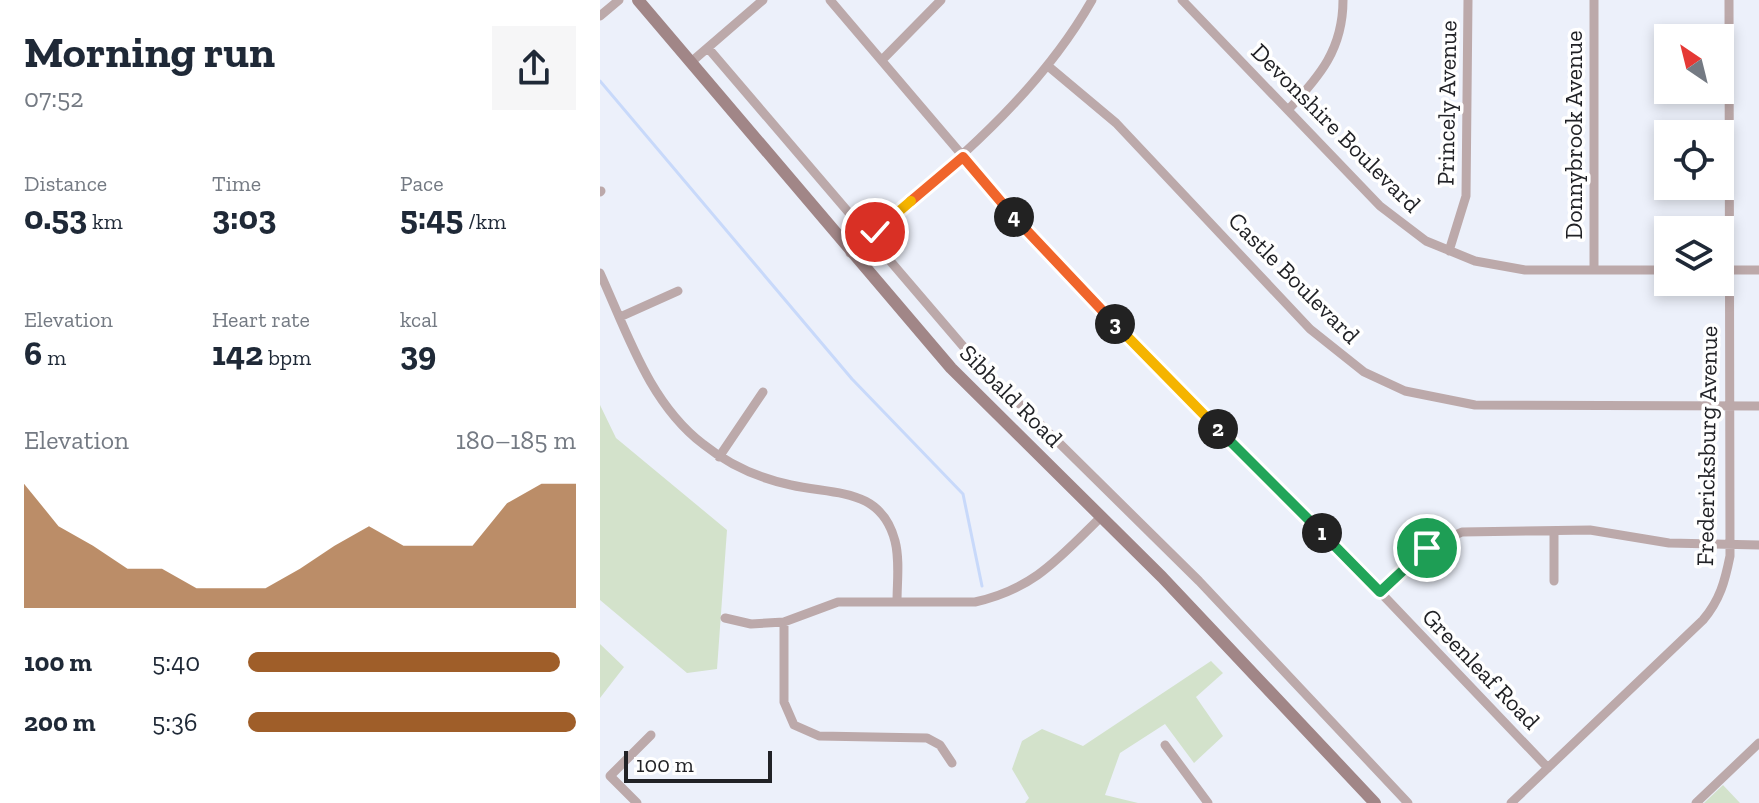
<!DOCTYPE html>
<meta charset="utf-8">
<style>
body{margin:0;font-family:"Zilla Slab",serif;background:#f6f6f7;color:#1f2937;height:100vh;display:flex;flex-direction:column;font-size:30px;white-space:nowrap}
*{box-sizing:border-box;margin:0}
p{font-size:26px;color:#747a83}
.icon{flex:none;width:44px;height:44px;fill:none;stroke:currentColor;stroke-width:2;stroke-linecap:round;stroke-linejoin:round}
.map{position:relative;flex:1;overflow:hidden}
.side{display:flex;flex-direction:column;background:#fff;width:600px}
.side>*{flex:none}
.needle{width:52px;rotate:325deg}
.buttons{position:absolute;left:1054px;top:24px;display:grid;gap:16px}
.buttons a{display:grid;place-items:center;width:80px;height:80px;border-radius:0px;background:#fff;box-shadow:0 4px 12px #0003;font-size:40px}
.scale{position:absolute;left:24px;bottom:20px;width:148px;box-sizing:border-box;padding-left:8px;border:4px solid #212226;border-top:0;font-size:22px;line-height:28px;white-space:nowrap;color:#212226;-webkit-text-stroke:6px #fff;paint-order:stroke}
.pin{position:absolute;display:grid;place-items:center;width:68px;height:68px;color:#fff;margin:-34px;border:4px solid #fff;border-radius:50%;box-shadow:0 2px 8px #0007}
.km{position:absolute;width:40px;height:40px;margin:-20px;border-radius:50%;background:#222;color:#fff;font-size:22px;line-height:40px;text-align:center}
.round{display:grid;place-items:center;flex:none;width:84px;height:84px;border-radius:0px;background:#f6f6f7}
.overview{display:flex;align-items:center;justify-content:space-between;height:136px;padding:0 24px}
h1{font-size:44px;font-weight:700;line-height:60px}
.metrics{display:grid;grid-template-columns:repeat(3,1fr);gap:12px;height:136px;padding:8px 24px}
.metrics div{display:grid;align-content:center}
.metrics b{font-size:34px;font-weight:700}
.metrics small{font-size:22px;font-weight:400}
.metrics p{font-size:22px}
.chart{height:224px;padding:16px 24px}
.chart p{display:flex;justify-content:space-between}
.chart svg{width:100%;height:144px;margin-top:8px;fill:#9f5e29;opacity:.7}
ul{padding:0 24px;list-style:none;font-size:26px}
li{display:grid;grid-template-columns:128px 96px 1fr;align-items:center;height:60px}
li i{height:20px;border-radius:10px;background:#9f5e29}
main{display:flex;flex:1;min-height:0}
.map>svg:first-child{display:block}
</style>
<main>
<section class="side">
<div class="overview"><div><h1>Morning run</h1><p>07:52</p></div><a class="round"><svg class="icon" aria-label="share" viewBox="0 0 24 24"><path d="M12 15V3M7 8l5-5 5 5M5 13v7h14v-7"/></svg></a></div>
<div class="metrics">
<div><p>Distance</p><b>0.53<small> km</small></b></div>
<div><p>Time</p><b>3:03</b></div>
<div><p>Pace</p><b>5:45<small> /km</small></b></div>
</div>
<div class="metrics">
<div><p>Elevation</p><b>6<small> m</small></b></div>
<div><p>Heart rate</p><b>142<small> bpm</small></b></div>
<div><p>kcal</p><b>39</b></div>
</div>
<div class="chart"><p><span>Elevation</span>180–185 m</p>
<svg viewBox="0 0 160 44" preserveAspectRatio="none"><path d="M0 44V6L10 19L20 25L30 32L40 32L50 38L60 38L70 38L80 32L90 25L100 19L110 25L120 25L130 25L140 12L150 6L160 6V44z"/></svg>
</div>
<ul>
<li><b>100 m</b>5:40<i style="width:95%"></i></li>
<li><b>200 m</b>5:36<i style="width:100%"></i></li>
</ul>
</section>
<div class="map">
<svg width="1159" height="803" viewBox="0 0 1159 803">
<rect width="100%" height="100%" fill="#ecf0fa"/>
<path fill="#d3e2cb" d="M 0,405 L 16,438 L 127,530 L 117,669 L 87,673 L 0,600 Z
M 0,644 L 24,667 L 0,698 Z
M 611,661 L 623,673 L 596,697 L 623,736 L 594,763 L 565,724 L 520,753 L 505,795 L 538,803 L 425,803 L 429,798 L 412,769 L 422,741 L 442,729 L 483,746 Z
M 1123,785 L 1140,803 L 1104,803 Z"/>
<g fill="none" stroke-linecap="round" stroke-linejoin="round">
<path stroke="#c8d9fa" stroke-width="3" d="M 0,81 L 252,379 L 363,494 L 382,586"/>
<path stroke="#bca9aa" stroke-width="9" d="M 230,0 L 454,263 L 780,592 L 948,768
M 582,0 L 780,206 L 826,241 L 875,261 L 925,270 L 1068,270
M 0,16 L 19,0
M 108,48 L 374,359 L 599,581 L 808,803
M 282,60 L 341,0
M 90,63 L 163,0
M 448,66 L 516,123 L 710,329 L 764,372 L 805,391 L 875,405 L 1159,406
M 688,110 C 720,76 743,49 743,0
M 0,192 L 1,191
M 849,251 L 866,196 L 868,0
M 250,253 C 338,175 433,104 492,0
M 994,270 L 994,0
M 1120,270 L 1159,270
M 0,273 C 27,332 49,403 103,444 C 129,465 158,478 191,485 C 234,495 281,487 295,541 C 300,560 297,582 297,602
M 20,317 L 78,291
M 119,457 L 163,392
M 954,533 L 954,581
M 780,592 L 827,548 L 862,532 L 990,530 L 1069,543 L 1159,545
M 125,618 L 151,624 L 184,622 L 238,602 L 375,602 C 434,589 459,558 501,517
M 184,622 L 184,702 L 194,725 L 219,736 L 327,738 L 340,745 L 352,763
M 565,745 L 608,803
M 37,803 L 10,776 L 51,735
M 911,803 L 1103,620 C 1120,600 1125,581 1130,556 L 1129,0
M 1096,803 L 1159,743"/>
<path stroke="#a18687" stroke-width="12" d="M 38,0 L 351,368 L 562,577 L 775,803"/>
</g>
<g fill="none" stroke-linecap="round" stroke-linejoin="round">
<g stroke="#fff" stroke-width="16">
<path id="split-1" d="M 722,533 L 780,592 L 827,548"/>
</g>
<g stroke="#fff" stroke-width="16">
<path id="split-2" d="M 618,429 L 722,533"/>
</g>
<g stroke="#fff" stroke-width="16">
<path id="split-3" d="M 515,324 L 618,429"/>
</g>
<g stroke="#fff" stroke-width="16">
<path id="split-4" d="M 414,217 L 515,324"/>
</g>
<g stroke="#fff" stroke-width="16">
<path id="split-5" d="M 311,201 L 363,157 L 414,217"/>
</g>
<g stroke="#fff" stroke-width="16">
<path id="split-6" d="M 275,232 L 311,201"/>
</g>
<use href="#split-1" stroke="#22a559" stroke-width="10"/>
<use href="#split-2" stroke="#22a559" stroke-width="10"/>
<use href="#split-3" stroke="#f5b400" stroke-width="10"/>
<use href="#split-4" stroke="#f0652b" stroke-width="10"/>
<use href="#split-5" stroke="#f0652b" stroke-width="10"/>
<use href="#split-6" stroke="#f5b400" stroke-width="10"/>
</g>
<g text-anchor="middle" stroke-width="7" stroke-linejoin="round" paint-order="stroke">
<g font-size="24" fill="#212226" stroke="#fff">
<text transform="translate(847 103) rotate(-89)" y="8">Princely Avenue</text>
<text transform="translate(736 128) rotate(45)" y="8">Devonshire Boulevard</text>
<text transform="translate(974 135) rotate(-90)" y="8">Donnybrook Avenue</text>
<text transform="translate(694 278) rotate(45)" y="8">Castle Boulevard</text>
<text transform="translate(411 396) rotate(45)" y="8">Sibbald Road</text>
<text transform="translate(1107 446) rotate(-89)" y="8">Fredericksburg Avenue</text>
<text transform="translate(881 669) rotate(46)" y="8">Greenleaf Road</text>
</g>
</g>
</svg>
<div class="buttons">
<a><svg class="needle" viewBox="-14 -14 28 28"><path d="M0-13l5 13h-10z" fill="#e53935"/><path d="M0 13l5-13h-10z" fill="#747a83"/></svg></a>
<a><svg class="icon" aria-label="locate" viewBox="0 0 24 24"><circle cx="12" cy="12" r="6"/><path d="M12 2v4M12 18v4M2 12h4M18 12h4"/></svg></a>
<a><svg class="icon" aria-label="layers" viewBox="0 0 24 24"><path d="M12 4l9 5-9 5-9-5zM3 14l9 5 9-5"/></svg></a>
</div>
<div class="scale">100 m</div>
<div class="pin" style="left:827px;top:548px;background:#1e9e55"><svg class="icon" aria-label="arrive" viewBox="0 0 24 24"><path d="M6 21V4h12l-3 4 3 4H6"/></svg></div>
<div class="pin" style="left:275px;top:232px;background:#d93025"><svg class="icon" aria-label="check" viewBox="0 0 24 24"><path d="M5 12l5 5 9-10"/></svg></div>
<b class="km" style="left:722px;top:533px">1</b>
<b class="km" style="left:618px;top:429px">2</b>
<b class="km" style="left:515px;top:324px">3</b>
<b class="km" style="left:414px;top:217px">4</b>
</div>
</main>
